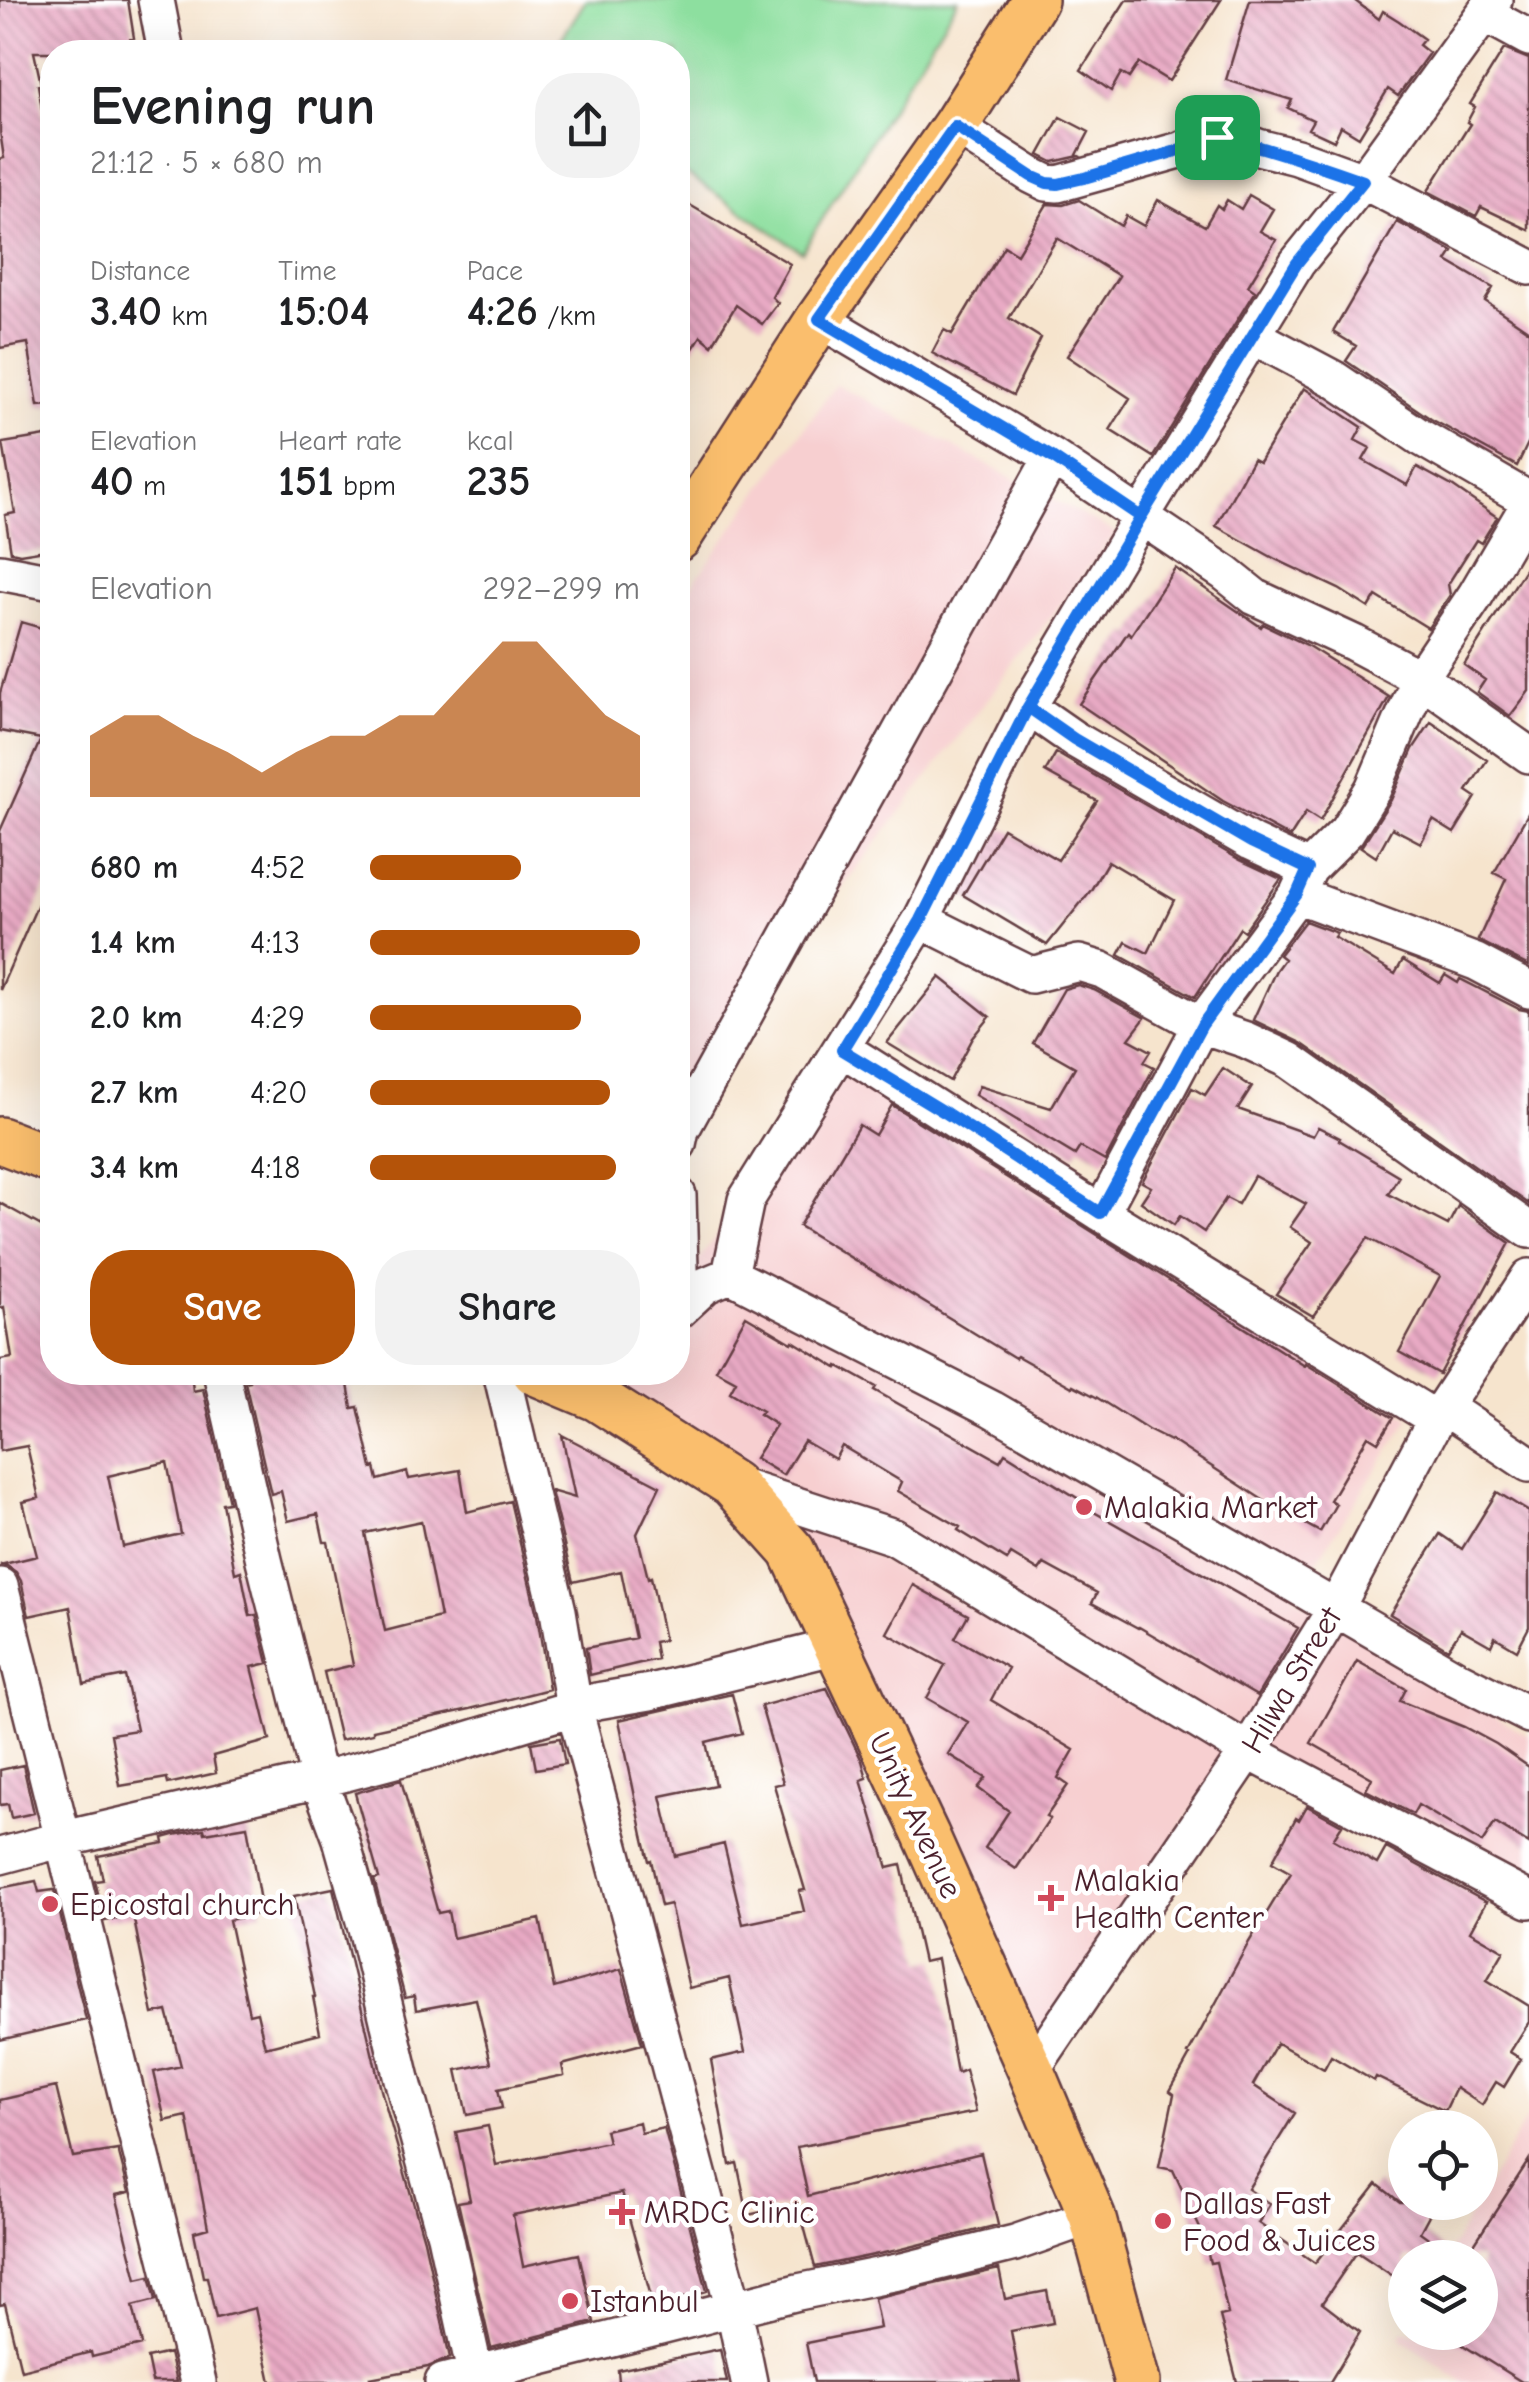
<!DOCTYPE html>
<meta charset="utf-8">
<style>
body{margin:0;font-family:"Comic Neue",sans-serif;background:#f2f2f2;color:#202124;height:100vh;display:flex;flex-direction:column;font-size:38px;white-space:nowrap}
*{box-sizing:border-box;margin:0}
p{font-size:32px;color:#757577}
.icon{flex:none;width:55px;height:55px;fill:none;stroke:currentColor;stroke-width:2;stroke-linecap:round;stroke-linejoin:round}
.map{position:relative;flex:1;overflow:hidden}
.drawer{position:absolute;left:40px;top:40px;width:650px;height:1345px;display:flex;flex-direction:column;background:#fff;border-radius:40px;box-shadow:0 10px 40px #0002}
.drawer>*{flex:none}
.tools{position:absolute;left:1388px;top:2110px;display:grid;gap:20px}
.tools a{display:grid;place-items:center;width:110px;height:110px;border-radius:50%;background:#fff;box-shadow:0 10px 40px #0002;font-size:50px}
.pin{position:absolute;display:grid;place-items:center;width:85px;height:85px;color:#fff;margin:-42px;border-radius:20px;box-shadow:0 5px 15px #0006}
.round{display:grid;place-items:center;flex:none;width:105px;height:105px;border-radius:40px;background:#f2f2f2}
.headline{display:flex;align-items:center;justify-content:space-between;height:170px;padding:0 50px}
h1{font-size:55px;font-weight:700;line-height:75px}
.figures{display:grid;grid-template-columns:repeat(3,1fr);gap:15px;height:170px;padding:10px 50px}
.figures div{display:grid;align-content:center}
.figures b{font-size:42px;font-weight:700}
.figures small{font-size:28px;font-weight:400}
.figures p{font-size:28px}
.chart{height:280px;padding:20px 50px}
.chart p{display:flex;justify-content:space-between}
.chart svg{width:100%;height:180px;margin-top:10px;fill:#b45309;opacity:.7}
.primary-button{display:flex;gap:20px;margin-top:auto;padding:20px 50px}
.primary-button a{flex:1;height:115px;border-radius:40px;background:#b45309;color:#fff;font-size:40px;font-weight:700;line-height:115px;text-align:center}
.primary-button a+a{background:#f2f2f2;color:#202124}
ul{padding:0 50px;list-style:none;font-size:32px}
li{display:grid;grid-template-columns:160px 120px 1fr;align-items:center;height:75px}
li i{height:25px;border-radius:12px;background:#b45309}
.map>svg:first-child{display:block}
</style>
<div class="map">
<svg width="1529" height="2382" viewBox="0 0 1529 2382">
<defs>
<pattern id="building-back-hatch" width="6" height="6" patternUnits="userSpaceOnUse" patternTransform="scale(2.5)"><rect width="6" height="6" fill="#e9aac5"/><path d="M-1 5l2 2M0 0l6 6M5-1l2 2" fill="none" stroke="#bf8aa0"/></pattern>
</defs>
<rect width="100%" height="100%" fill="#fff"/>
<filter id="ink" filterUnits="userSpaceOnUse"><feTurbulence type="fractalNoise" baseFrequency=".01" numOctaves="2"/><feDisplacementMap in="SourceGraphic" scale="20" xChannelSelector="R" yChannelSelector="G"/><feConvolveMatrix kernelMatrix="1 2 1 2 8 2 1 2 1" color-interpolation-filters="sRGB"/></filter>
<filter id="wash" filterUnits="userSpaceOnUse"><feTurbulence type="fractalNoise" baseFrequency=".0048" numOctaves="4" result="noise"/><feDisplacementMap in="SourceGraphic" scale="40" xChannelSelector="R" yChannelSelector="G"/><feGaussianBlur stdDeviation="2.25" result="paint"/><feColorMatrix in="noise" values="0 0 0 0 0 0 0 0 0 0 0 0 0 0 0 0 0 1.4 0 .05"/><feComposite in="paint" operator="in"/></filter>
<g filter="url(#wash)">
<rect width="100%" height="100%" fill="#f6e4cd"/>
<path fill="#f7cfd0" d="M 836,384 L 1116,533 L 678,1100 L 678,604 Z
M 843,1058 L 1410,1418 L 1294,1596 L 1529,1736 L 1529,1907 L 604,1391 L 617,1373 L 678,1372 L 678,1289 Z
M 785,1510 L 1233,1744 L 1038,2052 Z
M 1529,2114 L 1529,2382 L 1463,2382 L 1400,2338 L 1405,2329 L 1405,2332 L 1480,2332 L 1480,2258 L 1446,2257 Z"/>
<path fill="#8ddf9f" stroke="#6c7f65" stroke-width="2.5" d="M 586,0 L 958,0 L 802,252 L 678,168 L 678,52 L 553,52 Z"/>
<g id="blocks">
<path fill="url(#building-back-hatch)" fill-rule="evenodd" d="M 0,0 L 128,0 L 134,38 L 130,39 L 133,52 L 34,52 L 41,84 L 38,85 L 52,169 L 52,405 L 38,406 L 28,343 L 0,348 L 0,159 L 4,158 L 0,132 Z
M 1126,0 L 1221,0 L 1169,81 L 1139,63 L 1129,78 L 1121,73 L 1111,91 L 1081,70 Z
M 1250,0 L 1354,0 L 1379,19 L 1383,11 L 1399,21 L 1424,39 L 1419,45 L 1429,53 L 1398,96 L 1388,89 L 1359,137 L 1341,126 L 1334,141 L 1308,129 L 1313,120 L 1288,108 L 1292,100 L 1226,80 Z
M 1504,49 L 1529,59 L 1529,230 L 1481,207 L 1476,216 L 1428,191 L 1470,124 L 1467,122 L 1475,107 L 1470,104 Z
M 1060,117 L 1089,132 L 1077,155 L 1079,156 L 1053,162 L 1039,155 Z
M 1249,195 L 1273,209 L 1260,231 L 1276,240 L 1248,286 L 1255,291 L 1153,457 L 1110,430 L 1130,398 L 1067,356 L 1119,276 L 1057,238 L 1009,318 L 1041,338 L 1013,395 L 932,353 L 944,330 L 952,334 L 1004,246 L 1017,254 L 1047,204 L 1063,205 L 1079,200 L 1121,226 L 1126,216 L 1144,226 L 1158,200 L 1205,226 L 1217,205 L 1222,209 L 1227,200 L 1241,209 Z
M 678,198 L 790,264 L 772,297 L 778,303 L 762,324 L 736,305 L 712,345 L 701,336 L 678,372 Z
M 1397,222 L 1453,252 L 1447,261 L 1493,288 L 1485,301 L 1529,331 L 1529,441 L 1517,466 L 1431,419 L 1346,361 L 1356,346 L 1333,332 Z
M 1304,388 L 1362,427 L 1355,440 L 1370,448 L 1363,460 L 1407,485 L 1417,467 L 1452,486 L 1497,517 L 1481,543 L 1476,540 L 1448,584 L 1450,595 L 1428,628 L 1376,596 L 1369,608 L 1339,589 L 1277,560 L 1216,526 L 1253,459 L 1259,462 Z
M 52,435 L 52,549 L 20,554 L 11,552 L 5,515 L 15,513 L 3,443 Z
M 1529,563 L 1529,691 L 1510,716 L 1477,692 L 1485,680 L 1464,665 Z
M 1175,568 L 1261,627 L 1263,624 L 1305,644 L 1389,697 L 1320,821 L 1306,812 L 1290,837 L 1223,801 L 1079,704 L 1128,632 L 1131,635 Z
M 21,622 L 52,631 L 52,872 L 0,990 L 0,831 L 41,739 L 0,731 L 0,693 Z
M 1431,722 L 1487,760 L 1467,791 L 1476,797 L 1454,833 L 1433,820 L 1421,843 L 1392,828 L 1376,857 L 1361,847 L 1391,800 L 1413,749 Z
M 1056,753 L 1240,860 L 1281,879 L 1244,931 L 1240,928 L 1195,997 L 1119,955 L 1126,942 L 1148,953 L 1174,900 L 1108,861 L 1091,890 L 1047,945 L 963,895 L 1003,828 L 1058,860 L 1097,801 L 1045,772 Z
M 1529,812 L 1529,966 L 1478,940 L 1506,879 L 1494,873 Z
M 1305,921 L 1337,933 L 1334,937 L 1395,974 L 1403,960 L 1440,983 L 1445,975 L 1458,983 L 1460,979 L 1519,1009 L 1529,1011 L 1529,1204 L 1301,1043 L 1253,1020 L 1276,970 L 1284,959 L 1279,955 Z
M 940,977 L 990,1017 L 973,1038 L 950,1081 L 887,1043 Z
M 1078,985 L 1094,990 L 1145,1018 L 1129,1039 L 1151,1051 L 1144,1062 L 1154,1067 L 1105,1161 L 1080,1147 L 1075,1155 L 975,1095 L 979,1086 L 1051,1108 L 1075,1067 L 1033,1043 L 1064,989 Z
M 1223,1068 L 1252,1087 L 1238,1109 L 1313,1136 L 1318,1127 L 1340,1138 L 1339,1140 L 1399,1176 L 1388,1194 L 1448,1225 L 1458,1206 L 1510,1243 L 1439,1374 L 1399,1352 L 1440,1276 L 1368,1238 L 1313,1316 L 1276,1294 L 1312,1242 L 1290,1227 L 1306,1204 L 1254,1176 L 1238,1204 L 1226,1198 L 1204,1232 L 1180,1216 L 1174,1225 L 1141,1202 L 1151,1187 L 1142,1182 L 1192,1088 L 1205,1095 Z
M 892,1105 L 1305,1366 L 1306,1364 L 1393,1418 L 1378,1442 L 1368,1436 L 1330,1500 L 1336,1504 L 1320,1532 L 1266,1502 L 1171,1440 L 1170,1441 L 1148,1430 L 1096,1397 L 1073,1385 L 1072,1387 L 1017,1356 L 1015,1358 L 799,1226 L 859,1125 L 875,1135 Z
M 0,1203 L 52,1232 L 52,1372 L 191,1372 L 193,1391 L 203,1389 L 229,1502 L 222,1503 L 235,1573 L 241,1571 L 250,1616 L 256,1615 L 268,1663 L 252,1667 L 270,1740 L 213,1756 L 216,1773 L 168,1784 L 167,1778 L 120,1786 L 111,1734 L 137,1730 L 125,1676 L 84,1684 L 70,1607 L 29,1616 L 21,1581 L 16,1572 L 7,1566 L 0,1565 L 37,1556 L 23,1502 L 39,1498 L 27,1446 L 0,1451 L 0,1360 L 12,1358 L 4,1307 L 0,1308 ZM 167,1462 L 181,1534 L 123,1547 L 108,1476 Z
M 746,1316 L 792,1343 L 793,1341 L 837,1368 L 838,1366 L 876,1387 L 874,1390 L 1000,1461 L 1005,1453 L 1082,1501 L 1080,1504 L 1298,1628 L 1257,1696 L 1139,1627 L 1138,1628 L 1092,1603 L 1097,1593 L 1044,1564 L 1039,1571 L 1011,1554 L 1007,1560 L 958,1530 L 960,1527 L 898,1491 L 902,1482 L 842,1446 L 835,1459 L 804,1441 L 783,1475 L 755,1458 L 776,1425 L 759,1414 L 762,1411 L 730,1392 L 736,1381 L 716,1370 Z
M 249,1372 L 346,1372 L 352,1408 L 358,1407 L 372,1468 L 375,1467 L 378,1480 L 407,1472 L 409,1479 L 460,1470 L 467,1512 L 510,1501 L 537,1615 L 549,1689 L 470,1709 L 373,1730 L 373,1733 L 340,1740 L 324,1672 L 353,1665 L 328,1542 L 324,1542 L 318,1514 L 288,1521 L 281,1491 L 271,1494 L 245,1382 L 250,1381 ZM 421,1521 L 440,1617 L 385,1631 L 365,1533 Z
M 562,1435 L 660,1486 L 637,1534 L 648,1578 L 651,1577 L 664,1640 L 654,1642 L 657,1659 L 590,1675 L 586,1648 L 635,1638 L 621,1571 L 573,1582 L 551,1491 L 575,1498 Z
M 1497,1492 L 1529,1512 L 1529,1627 L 1517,1650 L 1495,1637 L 1491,1646 L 1461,1629 L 1448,1649 L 1390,1614 L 1440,1534 L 1462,1549 Z
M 913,1585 L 968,1615 L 955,1638 L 1008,1668 L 991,1700 L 1074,1750 L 1058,1778 L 1068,1785 L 1046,1817 L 1050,1819 L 1016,1869 L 985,1848 L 1009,1811 L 978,1788 L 986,1778 L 948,1754 L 968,1722 L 927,1698 L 945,1665 L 887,1633 Z
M 1357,1661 L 1406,1689 L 1400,1701 L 1464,1727 L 1496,1744 L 1529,1767 L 1529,1844 L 1495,1823 L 1482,1843 L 1418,1805 L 1413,1814 L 1366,1790 L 1372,1778 L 1311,1743 Z
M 827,1688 L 862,1761 L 867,1778 L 861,1780 L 888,1868 L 901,1865 L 923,1962 L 937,1959 L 957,2073 L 965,2070 L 976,2112 L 797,2147 L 808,2196 L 981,2153 L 998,2225 L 898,2250 L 815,2267 L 798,2204 L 748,2215 L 737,2163 L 730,2165 L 711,2060 L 745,2052 L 729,1978 L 689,1988 L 670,1904 L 661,1906 L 651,1860 L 649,1861 L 643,1835 L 619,1720 L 732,1694 L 742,1733 L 706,1742 L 715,1785 L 661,1796 L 675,1856 L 724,1844 L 743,1924 L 804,1911 L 799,1891 L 805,1890 L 774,1785 L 783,1783 L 761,1706 Z
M 560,1738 L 565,1764 L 536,1769 L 531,1743 Z
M 23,1765 L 34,1813 L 11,1818 L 8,1804 L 0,1805 L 0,1770 Z
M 401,1780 L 438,1913 L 448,1911 L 453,1938 L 540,1919 L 554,1988 L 621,1969 L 642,2044 L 562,2065 L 564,2075 L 498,2089 L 502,2108 L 467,2115 L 457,2070 L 491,2063 L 476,1999 L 416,2010 L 414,1996 L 405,1998 L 374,1879 L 379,1878 L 355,1793 Z
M 1307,1806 L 1342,1825 L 1333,1839 L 1377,1864 L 1386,1848 L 1486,1902 L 1470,1931 L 1504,1951 L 1487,1980 L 1529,2006 L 1529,2022 L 1510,2052 L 1521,2059 L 1504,2087 L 1496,2082 L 1482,2105 L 1456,2088 L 1445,2111 L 1376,2077 L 1374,2081 L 1331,2056 L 1324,2069 L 1277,2043 L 1253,2085 L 1295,2113 L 1248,2189 L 1270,2204 L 1258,2223 L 1315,2263 L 1377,2184 L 1400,2202 L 1436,2202 L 1420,2232 L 1456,2258 L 1405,2258 L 1405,2284 L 1357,2252 L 1322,2303 L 1360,2332 L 1330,2382 L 1237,2382 L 1220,2316 L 1228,2314 L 1216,2262 L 1210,2263 L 1204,2237 L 1173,2170 L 1159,2167 L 1174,2094 L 1170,2091 L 1190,2055 L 1188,2054 L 1249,1942 L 1291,1873 L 1272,1862 L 1296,1818 L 1299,1820 Z
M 247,1826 L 262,1913 L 229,1920 L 249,2014 L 257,2012 L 265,2047 L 320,2033 L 313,1997 L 315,1997 L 294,1896 L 333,1888 L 381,2090 L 424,2240 L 450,2358 L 428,2367 L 370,2378 L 371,2382 L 271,2382 L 255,2308 L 216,2318 L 207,2277 L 203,2277 L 194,2232 L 208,2228 L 187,2116 L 165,2121 L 154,2072 L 181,2066 L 167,2011 L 153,2014 L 133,1915 L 105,1921 L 95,1881 L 103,1880 L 98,1856 L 164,1843 L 163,1838 L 174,1835 L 204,1829 L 205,1833 Z
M 36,1881 L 39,1892 L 54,1890 L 86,2020 L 0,2040 L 0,1888 Z
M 56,2087 L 73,2157 L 118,2150 L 129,2192 L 116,2195 L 137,2279 L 150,2276 L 156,2300 L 133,2306 L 142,2345 L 92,2357 L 91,2352 L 21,2370 L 5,2304 L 0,2305 L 0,2100 Z
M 639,2122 L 641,2133 L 664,2128 L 707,2291 L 654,2307 L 622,2193 L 513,2215 L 523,2266 L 579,2254 L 594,2322 L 491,2348 L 458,2202 L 470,2200 L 456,2132 L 488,2126 L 496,2165 L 608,2142 L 605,2130 Z
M 1529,2160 L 1529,2382 L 1522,2382 L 1442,2332 L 1480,2332 L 1480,2258 L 1465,2258 Z
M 999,2269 L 1005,2299 L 1047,2291 L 1053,2323 L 1011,2331 L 1020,2382 L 814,2382 L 806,2343 L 880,2328 L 874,2298 Z
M 720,2349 L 727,2382 L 619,2382 L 618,2370 Z
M 169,2353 L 176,2382 L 152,2382 L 147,2358 Z"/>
</g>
</g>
<g filter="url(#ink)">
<use href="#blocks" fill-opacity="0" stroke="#643d43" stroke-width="2.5"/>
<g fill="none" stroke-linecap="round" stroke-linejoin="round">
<g stroke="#643d43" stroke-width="40">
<path id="minor" d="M 156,0 L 166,52
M 1485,14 L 1529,38
M 955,126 L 1031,175 L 1047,183 L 1058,184 L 1180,150 L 1199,141 L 1231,137 L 1258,147 L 1297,157 L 1363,181 L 1529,267
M 819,319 L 1052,457 L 1225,573 L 1255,597 L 1354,643 L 1420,678 L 1529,755
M 1253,336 L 1334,379 L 1420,437 L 1529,500
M 0,572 L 52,582
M 1028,707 L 1074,739 L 1251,842 L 1309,869
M 1297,895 L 1476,962 L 1529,990
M 921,920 L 1031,975 L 1079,963 L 1102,970 L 1201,1025 L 1246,1040 L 1289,1060 L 1529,1230
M 843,1049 L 1101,1213 L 1436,1419
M 678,1144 L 681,1130 L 1052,457
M 678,1195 L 681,1306
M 1101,1213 L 1201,1025 L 1297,895 L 1309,869 L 1347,831 L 1373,789 L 1420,678 L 1475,596 L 1529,504
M 730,1275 L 746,1200 L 921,920 L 1028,707 L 1141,517 L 1297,263 L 1363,181 L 1494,0
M 678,1311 L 706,1285 L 730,1275 L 992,1409 L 1456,1678 L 1529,1715
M 221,1372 L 264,1560 L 319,1780 L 341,1839 L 366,1928 L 402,2079 L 445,2235 L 477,2382
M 501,1372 L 558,1611 L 574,1707 L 734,2309 L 749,2382
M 1444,1407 L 1529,1464
M 732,1484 L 894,1537 L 1248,1751 L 1529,1900
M 0,1586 L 198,2382
M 0,1856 L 64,1839 L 319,1780 L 444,1747 L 597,1701 L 650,1692 L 837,1646
M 1031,2071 L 1248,1751 L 1336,1608 L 1436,1419 L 1529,1277
M 443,2382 L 798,2292 L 903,2271 L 1015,2243 L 1092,2216"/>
</g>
<g stroke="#643d43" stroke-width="50">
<path id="major" d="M 678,538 L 819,319 L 955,126 L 1035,0
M 0,1140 L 52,1160
M 535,1372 L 597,1398 L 732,1484 L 792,1551 L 926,1835 L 1031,2071 L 1092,2216 L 1137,2382"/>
</g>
<use href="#minor" stroke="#fff" stroke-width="35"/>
<use href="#major" stroke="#fabe6d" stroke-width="45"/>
</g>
</g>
<g fill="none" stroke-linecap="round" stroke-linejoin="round" filter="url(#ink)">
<g stroke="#fff" stroke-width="20">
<path id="route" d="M 1217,137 L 1199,140 L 1180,150 L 1084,178 L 1058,184 L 1047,183 L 1031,176 L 955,126 L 819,319 L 1052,457 L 1141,517 L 1028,707 L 921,920 L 842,1050 L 946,1113 L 1100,1213 L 1202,1025 L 1297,894 L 1308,869 L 1251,842 L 1074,739 L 1028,707 L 1141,517 L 1297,263 L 1363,181 C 1330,169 1297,158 1263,148 C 1246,144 1234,136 1217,137"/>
</g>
<use href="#route" stroke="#1a73e8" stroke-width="12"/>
</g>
<g fill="#d1495b" stroke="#fff" stroke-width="4">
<circle cx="1084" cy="1507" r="10"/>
<path d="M1046 1883h10v10h10v10h-10v10h-10v-10h-10v-10h10z"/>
<circle cx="50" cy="1904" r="10"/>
<path d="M617 2197h10v10h10v10h-10v10h-10v-10h-10v-10h10z"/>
<circle cx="1163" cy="2221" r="10"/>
<circle cx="570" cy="2301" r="10"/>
</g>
<g text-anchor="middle" stroke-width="9" stroke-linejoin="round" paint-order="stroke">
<g font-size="32" fill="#4a1f2b" stroke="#fff" text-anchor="start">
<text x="1104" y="1518">Malakia Market</text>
<text x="1074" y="1891">Malakia<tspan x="1074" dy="37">Health Center</tspan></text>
<text x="70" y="1915">Epicostal church</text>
<text x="1183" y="2214">Dallas Fast<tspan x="1183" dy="37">Food &amp; Juices</tspan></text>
<text x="644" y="2223">MRDC Clinic</text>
<text x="590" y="2312">Istanbul</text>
</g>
<g font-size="32" fill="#4a1f2b" stroke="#fff">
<text transform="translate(1291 1680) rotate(-59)" y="11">Hilwa Street</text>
<text transform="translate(916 1815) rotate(65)" y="11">Unity Avenue</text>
</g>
</g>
</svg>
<div class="tools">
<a><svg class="icon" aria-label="locate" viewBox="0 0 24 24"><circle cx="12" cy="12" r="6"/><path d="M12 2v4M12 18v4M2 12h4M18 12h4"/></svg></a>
<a><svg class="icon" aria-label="layers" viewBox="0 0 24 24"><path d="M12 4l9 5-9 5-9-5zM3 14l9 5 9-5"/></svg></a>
</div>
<div class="pin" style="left:1217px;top:137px;background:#1e9e55"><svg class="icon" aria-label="arrive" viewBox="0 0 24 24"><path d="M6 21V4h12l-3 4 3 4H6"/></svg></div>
<section class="drawer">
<div class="headline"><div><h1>Evening run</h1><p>21:12 · 5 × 680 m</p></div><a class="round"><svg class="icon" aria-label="share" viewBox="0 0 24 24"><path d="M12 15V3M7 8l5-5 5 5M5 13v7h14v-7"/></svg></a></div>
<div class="figures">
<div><p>Distance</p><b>3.40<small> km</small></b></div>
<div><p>Time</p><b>15:04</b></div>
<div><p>Pace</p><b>4:26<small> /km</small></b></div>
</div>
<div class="figures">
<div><p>Elevation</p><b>40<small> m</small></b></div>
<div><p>Heart rate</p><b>151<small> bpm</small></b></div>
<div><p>kcal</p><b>235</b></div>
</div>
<div class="chart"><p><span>Elevation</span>292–299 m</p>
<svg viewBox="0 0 160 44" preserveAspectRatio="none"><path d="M0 44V29L10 24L20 24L30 29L40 33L50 38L60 33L70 29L80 29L90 24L100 24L110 15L120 6L130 6L140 15L150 24L160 29V44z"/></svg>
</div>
<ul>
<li><b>680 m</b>4:52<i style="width:56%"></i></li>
<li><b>1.4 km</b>4:13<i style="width:100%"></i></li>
<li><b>2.0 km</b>4:29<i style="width:78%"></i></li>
<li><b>2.7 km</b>4:20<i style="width:89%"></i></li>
<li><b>3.4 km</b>4:18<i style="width:91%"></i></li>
</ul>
<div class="primary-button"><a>Save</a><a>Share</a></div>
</section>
</div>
